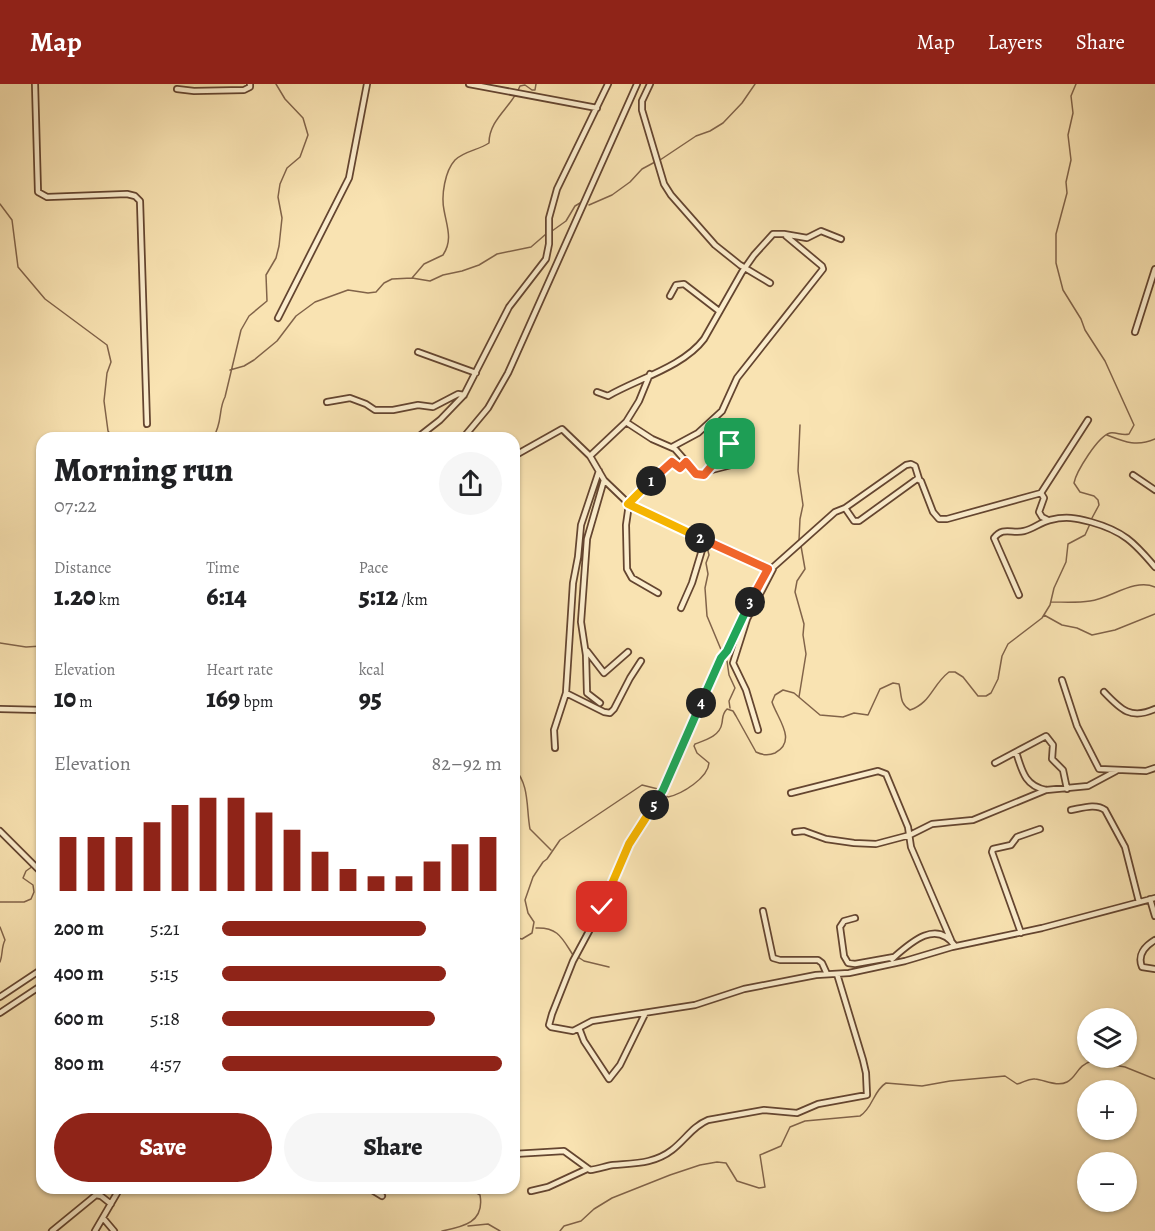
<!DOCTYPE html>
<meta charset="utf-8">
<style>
body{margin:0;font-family:Alegreya,serif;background:#f6f6f6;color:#202124;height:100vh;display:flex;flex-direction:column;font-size:22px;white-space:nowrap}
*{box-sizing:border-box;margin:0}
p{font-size:20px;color:#757577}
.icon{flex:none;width:33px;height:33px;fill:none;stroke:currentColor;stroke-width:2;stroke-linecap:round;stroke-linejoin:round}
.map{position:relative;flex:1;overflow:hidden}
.sheet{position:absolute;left:36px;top:348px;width:484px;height:762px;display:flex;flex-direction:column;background:#fff;border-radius:18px;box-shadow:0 2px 4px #0004}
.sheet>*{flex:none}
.tools{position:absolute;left:1077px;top:924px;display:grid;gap:12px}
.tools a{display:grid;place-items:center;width:60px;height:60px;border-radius:50%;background:#fff;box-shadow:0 2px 4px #0004;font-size:30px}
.pin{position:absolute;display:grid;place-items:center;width:51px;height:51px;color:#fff;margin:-26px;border-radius:12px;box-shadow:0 3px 9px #0006}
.km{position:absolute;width:30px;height:30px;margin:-15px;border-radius:50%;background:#222;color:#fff;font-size:16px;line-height:30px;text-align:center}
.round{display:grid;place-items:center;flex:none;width:63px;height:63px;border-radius:32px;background:#f6f6f6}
.overview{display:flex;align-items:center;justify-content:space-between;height:102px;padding:0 18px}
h1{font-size:33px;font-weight:800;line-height:45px}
.stats{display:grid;grid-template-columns:repeat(3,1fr);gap:9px;height:102px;padding:6px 18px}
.stats div{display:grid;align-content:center}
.stats b{font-size:26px;font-weight:800}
.stats small{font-size:16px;font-weight:400}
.stats p{font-size:16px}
.chart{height:168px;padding:12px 18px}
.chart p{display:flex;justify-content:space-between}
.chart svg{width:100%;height:108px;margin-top:6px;stroke:#8f2418;stroke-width:6}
.cta{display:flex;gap:12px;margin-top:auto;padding:12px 18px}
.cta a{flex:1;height:69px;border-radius:36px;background:#8f2418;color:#fff;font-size:24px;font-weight:800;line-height:69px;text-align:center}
.cta a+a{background:#f6f6f6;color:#202124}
ul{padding:0 18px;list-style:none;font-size:20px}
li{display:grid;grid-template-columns:96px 72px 1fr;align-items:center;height:45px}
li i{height:15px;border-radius:8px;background:#8f2418}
header{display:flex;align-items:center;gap:36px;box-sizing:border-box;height:84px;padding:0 30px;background:#8f2418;color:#fff}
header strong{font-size:28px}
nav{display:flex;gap:33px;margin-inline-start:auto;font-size:21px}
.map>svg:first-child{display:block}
</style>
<header>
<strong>Map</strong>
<nav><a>Map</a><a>Layers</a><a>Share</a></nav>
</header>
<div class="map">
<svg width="1155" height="1147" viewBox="0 0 1155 1147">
<rect width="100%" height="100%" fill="#f9e3b2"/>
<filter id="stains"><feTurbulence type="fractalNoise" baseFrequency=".00333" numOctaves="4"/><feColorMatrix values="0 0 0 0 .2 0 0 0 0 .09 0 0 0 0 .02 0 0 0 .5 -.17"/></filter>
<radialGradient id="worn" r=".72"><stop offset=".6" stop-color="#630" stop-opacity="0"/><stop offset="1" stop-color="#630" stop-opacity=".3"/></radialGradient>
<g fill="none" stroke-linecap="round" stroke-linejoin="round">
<path stroke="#816349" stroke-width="1.5" d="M 1076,0 L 1071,12 L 1073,29 L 1068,51 L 1071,76 L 1066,98 L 1067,109 L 1056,150 L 1056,179 L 1063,206 L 1081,235 L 1085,246 L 1105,277 L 1134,341 L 1129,350 C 1122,352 1117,348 1110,349 C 1098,352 1076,388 1074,399 L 1080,408 L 1094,412 L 1098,416 L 1099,421 L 1092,434
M 660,76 L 696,52 L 710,47 L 723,39 L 742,19 L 755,0
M 0,120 L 12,136 L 18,183 L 45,215 L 107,261 L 111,278 L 107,289 L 104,317 L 108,347 L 113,354
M 589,121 L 612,111 L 630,98 L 642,85 L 655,78
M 552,147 L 566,137 L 575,122 L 580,119
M 412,194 L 430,197 L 443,191 L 462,187 L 479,181 L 497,170 L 531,163 L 546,150
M 230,286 L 244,282 L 254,276 L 277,257 L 296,232 L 315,218 L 348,206 L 368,209 L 376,208 L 384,199 L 392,195 L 412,194 L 424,180 L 443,171 C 453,156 447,143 444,126 C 441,111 445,87 455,76 C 464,67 479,66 489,59 C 489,35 512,23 520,2 L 525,1 L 532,6 L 535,6 L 536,0
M 1107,351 C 1125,358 1137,363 1155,355
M 213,354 C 223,338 218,326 225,313 L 241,246 L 249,232 L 267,217 L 266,191 L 276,174 L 279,162 L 282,134 L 278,113 L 280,100 L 287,84 L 300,73 L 308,51 L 303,34 L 285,15 L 276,0
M 799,456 L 800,435 L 803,421 L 798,387 L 800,341
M 707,463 L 709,471 L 706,479 L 708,490 L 705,504 L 707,532 L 722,568
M 1051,518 C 1064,518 1077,519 1090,517 C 1110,515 1134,494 1155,503
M 1044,531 L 1062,541 L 1077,544 L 1092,551 L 1115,546 L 1155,530
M 0,559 L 26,563 L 42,562
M 727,577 L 729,591 L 735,604 L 729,617 L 730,624
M 799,613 L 806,570 L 803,551 L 804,540 L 795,508 L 797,497 L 805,485 L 801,462
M 514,684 C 530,701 526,724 530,745 L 551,766
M 665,711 L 668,713 C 682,710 708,694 709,679 L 697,669 L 694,662 L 695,660 C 706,656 720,652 722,639 C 723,633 722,630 727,625 L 733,627 L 736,632 L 756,668 C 762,671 768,672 775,669 C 798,657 777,634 772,618 L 775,611 L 783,606 L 794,609 L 820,631 L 843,633 L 854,629 L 868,631 L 880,605 L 893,599 L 899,600 C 902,611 899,619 910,626 C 931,619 932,601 949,588 L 955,588 L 963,593 L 978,612 L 986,612 L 991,609 L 998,595 L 1002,572 L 1008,560 L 1042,534 L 1050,521 L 1054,504 L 1066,478 L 1068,460 L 1085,451 L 1090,440
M 36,780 L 42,777
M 0,818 L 24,818 L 31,815 L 34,808 L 33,801 L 23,794 L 26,787 L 33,782
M 0,843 L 5,856 C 1,864 3,871 0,878
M 536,844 C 558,843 562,854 573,871
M 514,853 L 522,855 L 532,849 L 534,838 L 528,829 L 525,816 L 533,793 L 543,778 L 547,775 L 560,756 L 642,701 L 658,705
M 578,873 L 584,877 L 609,883
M 468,1142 L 488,1140 L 500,1147
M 442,1147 C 462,1143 485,1139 480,1111 L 468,1104
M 560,1147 L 564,1142 L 581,1137 L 594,1125 L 612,1114 L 670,1091 L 700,1081 L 717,1078 L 726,1079 L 737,1097 L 759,1104 L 765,1103 L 760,1071 L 781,1062 L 790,1043 L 805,1037 L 860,1032 C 873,1024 873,1007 886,999 L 922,1002 L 950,997 L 1005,992 L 1017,1000 C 1023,999 1028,994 1035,995 C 1045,996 1057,1003 1067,998 C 1077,993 1077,981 1092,977 L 1125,983 L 1155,995"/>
<g stroke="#644530" stroke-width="8">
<path id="minor" d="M 35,0 L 38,108 L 47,113 L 127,110 L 135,112 L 140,117 L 147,340
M 469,0 L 597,24
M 650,0 L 642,17 L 642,26 L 664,100 L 671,111 L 715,161 L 740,181 L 770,199
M 177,5 L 194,7 L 244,6 L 250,3 L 250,0
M 670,212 L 676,201 L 684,200 L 719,227
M 278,234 L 349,94 L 367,0
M 1135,248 L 1155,185
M 418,268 L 476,289
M 597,308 L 608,312 C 637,295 683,283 704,255 L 742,188 L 754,171 L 773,150 L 784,150 L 807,154 L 821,147 L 841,155
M 327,318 L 350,314 L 366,320 L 375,326 L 393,326 L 418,321 L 433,323 L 458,310 L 464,311
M 626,338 L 652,355 L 675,365 L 698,391 L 703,391 L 708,387 L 729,360 L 732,360 L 739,368 L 740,376 L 739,379 L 708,387
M 245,353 L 245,354
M 417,354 L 440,336 L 464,311 L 509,223 L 546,175 L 549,160 L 549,134 L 557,105 L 608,0
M 463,354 L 488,324 L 508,289 L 637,0
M 672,363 L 698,349 L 722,327 L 737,294 L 823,185 L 822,182 L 786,152
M 514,372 L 562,345 L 590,372 L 604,396 L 629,420 L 770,486 L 835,428 L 845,424 L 854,437 L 859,437 L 917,395 L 921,397 L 933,428 L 939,435 L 947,435 L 1041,409 L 1044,414 L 1039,428 L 1042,433 L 1048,436
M 590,372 L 626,338 L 639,317 L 650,290
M 1133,391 L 1155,406
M 1041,409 L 1088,336
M 628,420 L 671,378 L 680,383 L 685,378
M 629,420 L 626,441 L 627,485 L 632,494 L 658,509
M 845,424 L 906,381 L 911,380 L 915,382 L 919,395
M 768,485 L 727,567 L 721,574 L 663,706 L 629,760 L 602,823 L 573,877 L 552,930 L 549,941 L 551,943 L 573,947 L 592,937 L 695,921 L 744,905 L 816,891 L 849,889 L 905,877 L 952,863 L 1042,844 L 1155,814
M 1019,511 L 994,454 C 1003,442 1012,450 1024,447 C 1033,445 1041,438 1050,436 C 1066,432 1076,434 1091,438 C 1123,447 1134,458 1155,483
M 681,524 L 692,499 L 705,456
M 587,567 L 604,589 L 628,568
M 1062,596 L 1077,642 L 1099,685 L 1146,687 L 1155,684
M 1104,608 C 1121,626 1131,636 1155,625
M 566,609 L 604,628 L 610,629 L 614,625 L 630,594 L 641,577
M 600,619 L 587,609 L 586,571 L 581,538 L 587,455 L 604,396
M 0,625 L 42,626
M 758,646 L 746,606 L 733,579 L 747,535 L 773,485
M 555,664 L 554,646 L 566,609 L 573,499 L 578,473 L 581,441 L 599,387
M 1016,668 C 1022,687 1025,702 1046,706 L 1088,702 L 1116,687
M 995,679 L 1046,652 L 1053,661 L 1052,675 L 1063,686 L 1067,705
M 791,709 L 878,687 L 886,690 L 908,743 L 911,763 L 951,856
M 1071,726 C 1082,724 1096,719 1105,726 L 1125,763 L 1139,818
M 0,747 L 42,789
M 795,748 L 804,747 L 826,755 L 854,759 L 876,760 L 910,751 L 932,740 L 973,736 L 1046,706
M 1150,815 L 1155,832
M 763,827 L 773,874 L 780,876 L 818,876 L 822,879 L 827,890
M 855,834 L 844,837 L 840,843 L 844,872 L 848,879 L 855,880 L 894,873
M 1021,849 L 992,768 L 993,765 L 1011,761 L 1017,753 L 1040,745
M 1155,856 C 1145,862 1137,871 1142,883 L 1155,885
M 892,875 C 909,860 936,834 955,862 L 952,863
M 0,913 L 42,885
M 0,929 L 42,901
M 579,944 L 584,957 L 609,995 L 620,981 L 645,930
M 514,1070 L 564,1067 L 590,1086 C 598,1085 606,1082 613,1081 C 634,1079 654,1080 672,1066 C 685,1056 693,1042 708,1036 L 764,1026 L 797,1029 L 818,1020 L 867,1011 L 866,989 L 863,976 L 837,890
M 369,1104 L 382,1112
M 531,1107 L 548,1103 L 587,1085
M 103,1134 L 114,1147
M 52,1147 L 96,1111 L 101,1112 L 111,1120
M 95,1147 L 120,1104"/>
</g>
<use href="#minor" stroke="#fbedcd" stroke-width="4.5"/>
</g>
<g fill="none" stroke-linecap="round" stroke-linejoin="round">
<g stroke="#fff" stroke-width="12">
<path id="split-1" d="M 651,397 L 672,378 L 680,384 L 686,378 L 696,390 L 704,391 L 730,360"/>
</g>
<g stroke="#fff" stroke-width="12">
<path id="split-2" d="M 651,397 L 628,420 L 700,454"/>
</g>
<g stroke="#fff" stroke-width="12">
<path id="split-3" d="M 700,454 L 768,485 L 750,518"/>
</g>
<g stroke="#fff" stroke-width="12">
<path id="split-4" d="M 701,619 L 721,574 L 727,567 L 750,518"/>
</g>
<g stroke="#fff" stroke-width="12">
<path id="split-5" d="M 654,721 L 663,706 L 701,619"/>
</g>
<g stroke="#fff" stroke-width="12">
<path id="split-6" d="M 602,823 L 629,760 L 654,721"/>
</g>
<use href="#split-1" stroke="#f0652b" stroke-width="8"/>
<use href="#split-2" stroke="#f5b400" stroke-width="8"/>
<use href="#split-3" stroke="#f0652b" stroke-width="8"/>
<use href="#split-4" stroke="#22a559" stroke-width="8"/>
<use href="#split-5" stroke="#22a559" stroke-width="8"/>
<use href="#split-6" stroke="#f5b400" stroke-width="8"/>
</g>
<rect width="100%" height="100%" filter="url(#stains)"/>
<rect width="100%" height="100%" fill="url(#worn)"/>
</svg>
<div class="tools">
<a><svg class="icon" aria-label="layers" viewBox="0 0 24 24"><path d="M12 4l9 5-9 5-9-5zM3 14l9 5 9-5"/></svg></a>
<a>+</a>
<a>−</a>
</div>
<div class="pin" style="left:730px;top:360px;background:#1e9e55"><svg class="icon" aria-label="arrive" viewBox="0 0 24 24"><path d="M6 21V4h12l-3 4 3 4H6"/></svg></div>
<div class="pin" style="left:602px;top:823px;background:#d93025"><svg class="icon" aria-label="check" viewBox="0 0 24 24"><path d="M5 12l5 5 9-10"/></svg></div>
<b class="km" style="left:651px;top:397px">1</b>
<b class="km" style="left:700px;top:454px">2</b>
<b class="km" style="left:750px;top:518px">3</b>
<b class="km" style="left:701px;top:619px">4</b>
<b class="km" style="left:654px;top:721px">5</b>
<section class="sheet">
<div class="overview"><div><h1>Morning run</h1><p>07:22</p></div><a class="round"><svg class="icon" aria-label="share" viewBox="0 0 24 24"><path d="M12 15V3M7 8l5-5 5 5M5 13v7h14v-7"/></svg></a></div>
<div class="stats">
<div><p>Distance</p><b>1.20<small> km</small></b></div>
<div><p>Time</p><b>6:14</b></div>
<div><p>Pace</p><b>5:12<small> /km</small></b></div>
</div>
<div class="stats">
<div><p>Elevation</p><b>10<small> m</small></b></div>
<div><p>Heart rate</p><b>169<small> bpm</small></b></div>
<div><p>kcal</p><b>95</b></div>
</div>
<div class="chart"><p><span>Elevation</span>82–92 m</p>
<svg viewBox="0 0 160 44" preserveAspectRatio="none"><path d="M5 44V22M15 44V22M25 44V22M35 44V16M45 44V9M55 44V6M65 44V6M75 44V12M85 44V19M95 44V28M105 44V35M115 44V38M125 44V38M135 44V32M145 44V25M155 44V22"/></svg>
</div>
<ul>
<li><b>200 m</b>5:21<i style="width:73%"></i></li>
<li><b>400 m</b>5:15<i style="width:80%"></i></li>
<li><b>600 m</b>5:18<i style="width:76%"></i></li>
<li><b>800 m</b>4:57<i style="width:100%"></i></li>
</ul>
<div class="cta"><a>Save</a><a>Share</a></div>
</section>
</div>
